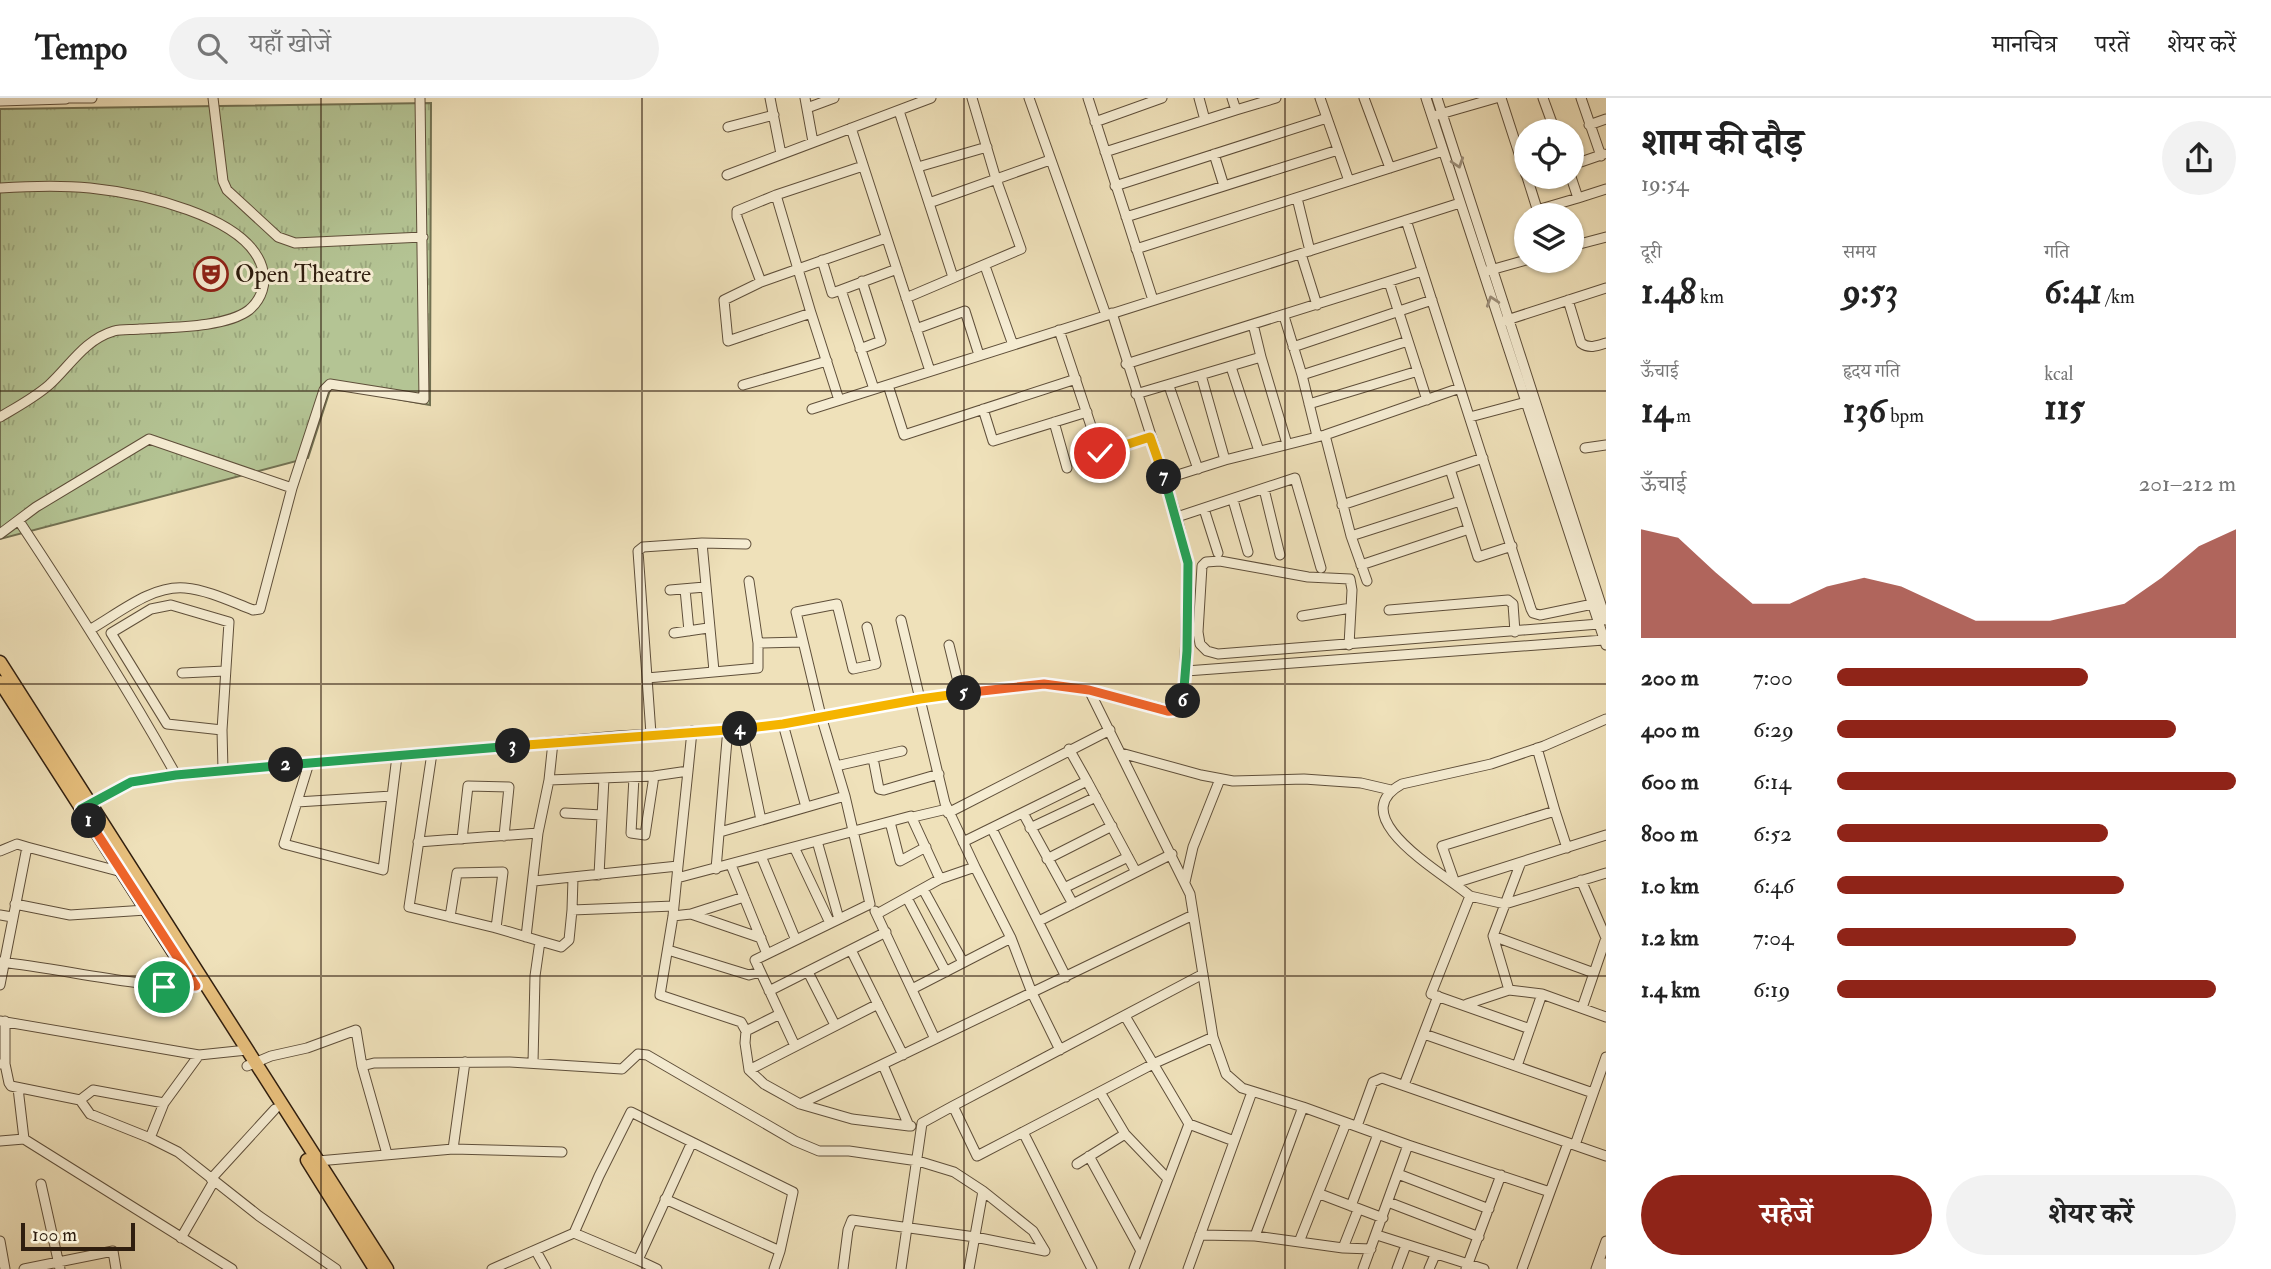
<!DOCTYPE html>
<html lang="hi">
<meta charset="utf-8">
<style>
body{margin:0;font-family:"IM FELL Double Pica","Noto Serif Devanagari",serif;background:#f2f2f2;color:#222;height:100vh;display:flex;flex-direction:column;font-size:26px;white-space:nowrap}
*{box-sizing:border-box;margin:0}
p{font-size:23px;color:#767676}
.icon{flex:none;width:38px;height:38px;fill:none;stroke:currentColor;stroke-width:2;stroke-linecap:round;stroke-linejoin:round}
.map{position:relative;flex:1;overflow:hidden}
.sheet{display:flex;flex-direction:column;background:#fff;width:665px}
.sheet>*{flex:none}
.fabs{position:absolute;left:1514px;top:21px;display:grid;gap:14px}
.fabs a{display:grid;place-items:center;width:70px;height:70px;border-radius:50%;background:#fff;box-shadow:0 2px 5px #0004;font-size:35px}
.scale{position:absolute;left:21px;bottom:18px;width:114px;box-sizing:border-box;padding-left:7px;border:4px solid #2f1e0f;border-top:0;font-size:19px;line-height:24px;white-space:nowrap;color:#2f1e0f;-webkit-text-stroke:5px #f5ecd2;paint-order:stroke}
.pin{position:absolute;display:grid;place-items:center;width:60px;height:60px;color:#fff;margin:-30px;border:4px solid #fff;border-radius:50%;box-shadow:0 2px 7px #0007}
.km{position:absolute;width:35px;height:35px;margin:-18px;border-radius:50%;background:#222;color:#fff;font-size:19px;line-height:35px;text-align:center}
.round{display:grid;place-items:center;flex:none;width:74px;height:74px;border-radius:37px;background:#f2f2f2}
.headline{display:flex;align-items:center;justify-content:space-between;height:119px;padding:0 35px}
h1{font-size:38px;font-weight:700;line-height:52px}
.stats{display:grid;grid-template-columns:repeat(3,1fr);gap:10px;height:119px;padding:7px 35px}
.stats div{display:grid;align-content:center}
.stats b{font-size:35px;font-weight:700}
.stats small{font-size:19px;font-weight:400}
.stats p{font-size:19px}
.chart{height:196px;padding:14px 35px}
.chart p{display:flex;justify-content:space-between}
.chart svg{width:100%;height:126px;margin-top:7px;fill:#8f2418;opacity:.7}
.cta{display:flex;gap:14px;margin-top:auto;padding:14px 35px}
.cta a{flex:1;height:80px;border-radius:42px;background:#8f2418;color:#fff;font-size:28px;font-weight:700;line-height:80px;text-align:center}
.cta a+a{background:#f2f2f2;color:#222}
ul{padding:0 35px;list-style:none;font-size:23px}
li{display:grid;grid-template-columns:112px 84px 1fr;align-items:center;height:52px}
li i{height:18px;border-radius:9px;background:#8f2418}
header{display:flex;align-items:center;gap:42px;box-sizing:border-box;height:98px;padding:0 35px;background:#fff;border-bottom:2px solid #e0e0e0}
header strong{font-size:33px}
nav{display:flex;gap:38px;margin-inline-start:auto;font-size:24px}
.search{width:490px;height:63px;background:#f2f2f2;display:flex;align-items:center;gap:18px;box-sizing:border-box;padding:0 24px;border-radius:38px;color:#767676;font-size:26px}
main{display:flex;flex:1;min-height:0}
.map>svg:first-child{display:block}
</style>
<header>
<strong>Tempo</strong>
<div class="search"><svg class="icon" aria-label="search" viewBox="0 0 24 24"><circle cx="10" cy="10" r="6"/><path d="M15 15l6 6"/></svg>यहाँ खोजें</div>
<nav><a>मानचित्र</a><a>परतें</a><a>शेयर करें</a></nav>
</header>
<main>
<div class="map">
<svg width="1606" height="1171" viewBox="0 0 1606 1171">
<defs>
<pattern id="grass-tufts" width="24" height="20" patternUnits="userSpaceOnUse" patternTransform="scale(1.75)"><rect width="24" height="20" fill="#b4c494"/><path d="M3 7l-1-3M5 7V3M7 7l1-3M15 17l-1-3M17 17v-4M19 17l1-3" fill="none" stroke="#9ba87e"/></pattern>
</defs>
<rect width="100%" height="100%" fill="#efe1ba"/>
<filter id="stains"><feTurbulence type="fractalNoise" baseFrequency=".00286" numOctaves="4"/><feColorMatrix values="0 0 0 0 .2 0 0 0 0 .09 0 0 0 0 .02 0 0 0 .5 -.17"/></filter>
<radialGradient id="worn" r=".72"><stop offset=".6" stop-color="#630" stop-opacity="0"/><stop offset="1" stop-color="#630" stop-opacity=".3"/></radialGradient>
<path fill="url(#grass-tufts)" stroke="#727152" stroke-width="2" d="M 431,5 L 430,307 L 331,289 L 308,360 L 0,441 L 0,11 Z"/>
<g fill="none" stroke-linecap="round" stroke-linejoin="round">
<g stroke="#5f4f3a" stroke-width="11">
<path id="minor" d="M 66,0 L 92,0
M 213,0 L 223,83 L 227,92 L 278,139 L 295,145 L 423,139
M 770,0 L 781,56
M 805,0 L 813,44
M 1029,0 L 1106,217
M 1088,0 L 1153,202
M 1199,0 L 1205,22
M 1232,0 L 1236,12 L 1276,0
M 1320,0 L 1349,83
M 1364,0 L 1390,70
M 1426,0 L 1606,547
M 1437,0 L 1606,522
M 1501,0 L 1526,77
M 1543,0 L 1555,33
M 1581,0 L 1601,58
M 0,3 L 66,1
M 807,10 L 834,0
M 899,13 L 953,179
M 1437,17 L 1496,0
M 1095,24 L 1162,0
M 1589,27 L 1606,21
M 728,29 L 774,17
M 851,30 L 930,273
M 1105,54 L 1236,12
M 1214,56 L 1224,88
M 1572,67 L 1604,56
M 918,69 L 987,49
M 727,77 L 931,0
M 1527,79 L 1539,117
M 1115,88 L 1327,20
M 0,90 C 30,88 61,87 90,90 C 138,95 246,117 262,169 C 267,185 262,201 249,212 C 225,230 170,229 140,231 C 132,232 122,231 114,233 C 84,242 70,268 49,287 C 34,300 17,309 0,319
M 776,97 L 811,215
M 1297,100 L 1310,153
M 1578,100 L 1606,91
M 929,105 L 1050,62
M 1537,112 L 1578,100 L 1571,79
M 1126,119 L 1338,52
M 1406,122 L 1531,511 L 1533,515 L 1540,517 L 1593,506
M 1572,148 L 1606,139
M 1136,151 L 1443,53
M 1301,156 L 1317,207
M 822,162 L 832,195 L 841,192
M 985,168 L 1013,247
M 1487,173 L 1526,162
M 761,184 L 737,119 L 737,113 L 776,97 L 863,68
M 1389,184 L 1427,302
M 906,200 L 1021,151 L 996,81 L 972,0
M 1568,202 L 1581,245 C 1589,251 1597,248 1606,245
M 1284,218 L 1302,277 L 1317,338
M 1504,223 L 1606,190
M 916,231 L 965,213 L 979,257
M 1059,232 L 1100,355 L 1150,339
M 1293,249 L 1432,202
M 860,251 L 881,243 L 862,183
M 1261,259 L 1287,346
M 1126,266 L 1422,173
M 1231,269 L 1259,353
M 1201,277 L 1225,362
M 1302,277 L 1408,243
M 743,287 L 827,263
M 888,287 L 904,337 L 1076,281
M 1169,288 L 1198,371
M 874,291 L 841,192 L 897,171
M 1136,296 L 1261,259 L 1253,226
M 839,302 L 811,215 L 728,243 L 724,202 L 761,184 L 886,140
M 1309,306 L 1418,273
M 812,311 L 1460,105
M 983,311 L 993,343 L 1087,314
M 1470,319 L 1526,304
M 1054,324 L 1067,370
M 1325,337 L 1351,438 L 1367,483
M 1585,350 L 1606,347
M 1450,371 L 1478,459 L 1512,448
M 1165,381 L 1225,362 L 1325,337 L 1460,290
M 1264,391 L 1280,457
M 1233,402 L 1248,454
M 1342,407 L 1483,360
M 1204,411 L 1218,455
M 1177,419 L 1295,380 L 1321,470
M 19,423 C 74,506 127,589 176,677
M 0,436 L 36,409 L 149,341 L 292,390 L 324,292 L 330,286 L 424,301 L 420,0
M 1351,438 L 1460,403
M 702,445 L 746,446
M 1361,467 L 1469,431
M 685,491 L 689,533
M 670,492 L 705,489
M 1389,512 L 1508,502 L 1513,506 L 1515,534
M 1302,518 L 1351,510
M 901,522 L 945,705 L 975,769
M 91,531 C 119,515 152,487 185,490 C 208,492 232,504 253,512 L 260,511 L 292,390
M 674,535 L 708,530
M 758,545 L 802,544
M 949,547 L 961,596
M 1349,547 L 1352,492 L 1350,481 L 1308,479 L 1220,463 L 1206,464 L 1202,468 L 1198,534 L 1200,546 L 1207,553 L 1218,556 C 1345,547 1472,537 1599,526
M 1186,573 L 1604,542
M 182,575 L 225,573
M 647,580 L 758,570 L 758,545 L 749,483
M 1089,592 L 1173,613 L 1179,610 L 1184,598 L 1188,465 L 1177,419 L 1112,215
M 783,626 L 806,709
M 742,631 L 761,722
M 222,632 L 167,626 L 111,535 L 151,511 L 171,507 L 229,524 L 222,632 L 223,672
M 651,636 L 638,453 L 643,449 L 702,445 L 714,573
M 1537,650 L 1555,713
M 1069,651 L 1087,683
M 432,655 L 409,809 L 496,830 L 540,843 L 535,878 L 533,965
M 1121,655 L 1201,677 L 1233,683 L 1304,681 L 1361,685 L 1391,692
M 873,660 L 879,691 L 884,692 L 939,676
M 309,665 L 284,746 L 383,772 L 397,658
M 836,668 L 902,653
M 634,679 L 631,735 L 645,737 L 654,678
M 549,682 L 654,678 L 688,673 L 692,633
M 297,704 L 392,698
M 87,707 L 131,684 L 176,677 L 618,638 L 742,631 L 783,626 L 920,601 L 1044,586 L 1089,592 L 1190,796 L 1213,939 L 1226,976 L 1242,990 L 1303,1009 L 1408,1047 L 1363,1171
M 565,715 L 602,717
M 948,715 L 1110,632
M 1023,715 L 1073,806
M 913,719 L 947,711
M 890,724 L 900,763 L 926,749
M 1030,730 L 1096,699
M 992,731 L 1066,879
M 720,734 L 845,698
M 462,741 L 468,688 L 509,689 L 504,738
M 817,743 L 839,821
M 418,744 L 538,735 L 549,682 L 553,644
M 963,744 L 1087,683 L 1136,774
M 27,749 L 122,774
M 794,749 L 830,825
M 1567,750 L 1555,713 L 1442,748 L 1455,785 L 1606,737
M 0,753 L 17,746 L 27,749 L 0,887
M 761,758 L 795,840
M 1047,761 L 1112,728
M 731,767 L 767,856
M 678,768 L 673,818 L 660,897 L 741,924 L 746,933 L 745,945 L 749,972 L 764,986 L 800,1006 L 1193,817
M 716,771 L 728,630
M 599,777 L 604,680
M 573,780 L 572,812 L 674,808
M 677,780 L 911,718 L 940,781
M 1581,782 L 1606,840 L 1582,910
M 534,783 L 678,768 L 688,673
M 1185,784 L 1193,749 L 1220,681
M 1064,790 L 1128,759
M 923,791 L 963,864
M 1470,798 L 1505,806 L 1606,775
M 907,800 L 946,874
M 15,806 L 70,817 L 146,812
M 875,813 L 935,941
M 691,816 L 761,840
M 877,816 L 940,781 L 975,769 L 1011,840 L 1032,895 L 1060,952
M 0,817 L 12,819
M 673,818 L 691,816 L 744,799
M 450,819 L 457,775 L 503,774 L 496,830
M 1039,823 L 1172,756
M 1493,838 L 1594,875
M 526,839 L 538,735
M 540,843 L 561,849 L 569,842 L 572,812
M 668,852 L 749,877 L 760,874
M 851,852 L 903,957
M 0,864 C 66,871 130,889 196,888
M 808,874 L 835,927
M 912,891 L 1011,840
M 1509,892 L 1542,896 L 1606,919
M 769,893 L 886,834
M 1467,906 L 1509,892 L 1493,838 L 1521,764
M 1125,918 L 1189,1026
M 0,923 L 199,957 L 247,952
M 5,923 L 5,966
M 1530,931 L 1431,896 L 1470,798 C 1445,776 1341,719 1402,686 L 1491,666 L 1544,648 L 1606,621
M 746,933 L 780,916
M 1424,936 L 1593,995
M 795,948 L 755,862 L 870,806 L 845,698 L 821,618 L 796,514 L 837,506 L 853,571 L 876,566 L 867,529
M 0,966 L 5,966 L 9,985 L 11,988 L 80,1002 L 93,992 L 164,1005 L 199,957
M 883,967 L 909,1028 L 911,1028
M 247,968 L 271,958 L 307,950 L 356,932 L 362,968 L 374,965 L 510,964 L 622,971 L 638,956 L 647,957 L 795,1043 L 819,1053 L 849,1053 L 918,1063 L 954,1074 L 983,1093 L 969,1171
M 362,968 L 387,1056
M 1517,968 L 1542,896
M 749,972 L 878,906
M 1404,987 L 1438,898
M 18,990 L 24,1041 L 232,1171
M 1100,994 L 1125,1036 L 1168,1081
M 80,1002 L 90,1016 L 150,1040 L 178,1054 L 259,1118 L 336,1171
M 800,1006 L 852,1021 L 909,1028
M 953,1008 L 1203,876
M 1357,1028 L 1373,984 L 1382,980 L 1606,1058
M 1023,1034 L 1153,966 L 1213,939
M 150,1040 L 164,1005
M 0,1043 L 24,1041
M 1408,1047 L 1550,1094 L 1568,1045
M 1575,1047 L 1606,959
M 453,1051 L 465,964
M 1089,1058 L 1141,1153
M 318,1063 L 453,1051 L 562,1054
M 1077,1066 L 1125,1036
M 1398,1076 L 1489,1111
M 211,1081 L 275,1011
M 41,1086 L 60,1171
M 983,1093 L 1033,1133 L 1045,1153
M 1320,1096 L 1383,1120
M 665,1101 L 780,1153 L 774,1171
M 1388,1104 L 1479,1139
M 1351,1108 L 1378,1036
M 574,1135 L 599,1078 L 631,1014 L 793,1094 L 780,1153
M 1200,1137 L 1255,1138 L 1343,1150 L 1371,1151
M 1377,1137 L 1484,1171
M 1255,1138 L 1303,1009
M 181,1140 L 214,1083
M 0,1143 L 5,1171
M 1299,1144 L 1346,1025
M 1343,1150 L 1358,1112
M 536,1153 L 546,1171
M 638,1162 L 657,1171
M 24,1171 L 113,1153 L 116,1171
M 492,1171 L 574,1135 L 638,1162 L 692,1044
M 843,1171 L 848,1132 L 852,1122 L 975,1139 L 1045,1153
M 901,1171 L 922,1025 L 953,1008 L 977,1058 L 1023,1034 L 1092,1171
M 1134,1171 L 1189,1026 L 1234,1043
M 1188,1171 L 1252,994
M 1397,1171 L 1406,1147
M 1429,1171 L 1435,1157
M 1466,1171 L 1501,1077
M 1522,1171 L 1550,1094
M 1596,1171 L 1606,1143
M 1604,1171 L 1606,1165"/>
</g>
<g stroke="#2f1e0f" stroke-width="15">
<path id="major" d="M 0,564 L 387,1171
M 0,584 L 178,861
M 307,1062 L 375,1171"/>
</g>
<use href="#minor" stroke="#f5ecd2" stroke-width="9"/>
<use href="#major" stroke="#e8c07d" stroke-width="12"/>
</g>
<defs><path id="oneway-chevron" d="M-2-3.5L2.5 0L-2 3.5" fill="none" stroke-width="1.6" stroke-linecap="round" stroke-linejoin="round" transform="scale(1.75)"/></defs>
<g stroke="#9c8f7a">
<use href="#oneway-chevron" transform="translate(1458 65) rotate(72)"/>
<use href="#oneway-chevron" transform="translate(1492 203) rotate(-108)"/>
</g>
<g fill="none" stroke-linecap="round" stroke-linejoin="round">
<g stroke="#fff" stroke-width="14">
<path id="split-1" d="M 89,723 L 196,888 L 164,889"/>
</g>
<g stroke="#fff" stroke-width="14">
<path id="split-2" d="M 89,723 L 81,711 L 131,684 L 176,677 L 286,667"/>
</g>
<g stroke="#fff" stroke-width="14">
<path id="split-3" d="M 286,667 L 513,648"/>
</g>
<g stroke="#fff" stroke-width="14">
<path id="split-4" d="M 513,648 L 740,631"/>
</g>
<g stroke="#fff" stroke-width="14">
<path id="split-5" d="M 740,631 L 783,626 L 920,601 L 964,595"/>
</g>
<g stroke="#fff" stroke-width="14">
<path id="split-6" d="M 964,595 L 1044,586 L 1089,592 L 1167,613 C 1175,614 1179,611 1183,603"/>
</g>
<g stroke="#fff" stroke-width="14">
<path id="split-7" d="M 1164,379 L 1188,465 L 1187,553 L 1183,603"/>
</g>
<g stroke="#fff" stroke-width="14">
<path id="split-8" d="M 1100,355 L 1150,339 L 1164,379"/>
</g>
<use href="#split-1" stroke="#f0652b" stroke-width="9"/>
<use href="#split-2" stroke="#22a559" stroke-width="9"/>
<use href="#split-3" stroke="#22a559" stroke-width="9"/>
<use href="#split-4" stroke="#f5b400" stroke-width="9"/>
<use href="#split-5" stroke="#f5b400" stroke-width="9"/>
<use href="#split-6" stroke="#f0652b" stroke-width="9"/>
<use href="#split-7" stroke="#22a559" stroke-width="9"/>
<use href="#split-8" stroke="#f5b400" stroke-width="9"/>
</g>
<path fill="none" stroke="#2f1e0f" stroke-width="2" stroke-opacity="0.55" d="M 321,0 L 321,1171M 642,0 L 642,1171M 964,0 L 964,1171M 1285,0 L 1285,1171M 0,293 L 1606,293M 0,586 L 1606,586M 0,878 L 1606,878"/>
<defs>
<g id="theatre-ring" transform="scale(1.75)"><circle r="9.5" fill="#f5ecd2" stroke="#8f2418" stroke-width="1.5"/><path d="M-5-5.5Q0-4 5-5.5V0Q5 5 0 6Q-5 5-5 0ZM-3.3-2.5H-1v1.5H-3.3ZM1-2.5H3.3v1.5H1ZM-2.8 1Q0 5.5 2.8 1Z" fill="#8f2418"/></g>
</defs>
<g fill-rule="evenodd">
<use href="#theatre-ring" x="211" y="176"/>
</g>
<g text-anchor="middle" stroke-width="6" stroke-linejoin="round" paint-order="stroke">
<g font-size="24" fill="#2f1e0f" stroke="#f5ecd2" text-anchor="start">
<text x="235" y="184">Open Theatre</text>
</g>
</g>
<rect width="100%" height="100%" filter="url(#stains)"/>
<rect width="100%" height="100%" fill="url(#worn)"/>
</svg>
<div class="fabs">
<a><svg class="icon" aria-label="locate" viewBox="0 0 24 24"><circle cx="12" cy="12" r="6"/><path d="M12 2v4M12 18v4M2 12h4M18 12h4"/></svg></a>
<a><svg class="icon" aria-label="layers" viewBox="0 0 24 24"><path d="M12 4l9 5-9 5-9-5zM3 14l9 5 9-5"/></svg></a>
</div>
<div class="scale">100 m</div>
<div class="pin" style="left:164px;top:889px;background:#1e9e55"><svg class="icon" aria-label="arrive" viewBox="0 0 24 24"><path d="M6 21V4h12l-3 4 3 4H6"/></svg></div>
<div class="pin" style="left:1100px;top:355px;background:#d93025"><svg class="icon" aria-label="check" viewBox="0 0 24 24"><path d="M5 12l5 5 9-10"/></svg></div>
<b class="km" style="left:89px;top:723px">1</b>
<b class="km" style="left:286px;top:667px">2</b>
<b class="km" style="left:513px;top:648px">3</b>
<b class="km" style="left:740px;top:631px">4</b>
<b class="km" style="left:964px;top:595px">5</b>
<b class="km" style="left:1183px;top:603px">6</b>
<b class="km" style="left:1164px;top:379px">7</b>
</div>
<section class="sheet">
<div class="headline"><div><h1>शाम की दौड़</h1><p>19:54</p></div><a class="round"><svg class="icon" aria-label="share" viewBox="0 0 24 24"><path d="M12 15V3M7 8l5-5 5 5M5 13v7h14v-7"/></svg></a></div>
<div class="stats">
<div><p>दूरी</p><b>1.48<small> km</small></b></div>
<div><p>समय</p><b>9:53</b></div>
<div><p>गति</p><b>6:41<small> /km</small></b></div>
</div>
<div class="stats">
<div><p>ऊँचाई</p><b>14<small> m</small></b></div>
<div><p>हृदय गति</p><b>136<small> bpm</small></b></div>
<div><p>kcal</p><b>115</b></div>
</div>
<div class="chart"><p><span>ऊँचाई</span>201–212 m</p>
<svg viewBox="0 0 160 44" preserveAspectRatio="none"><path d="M0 44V6L10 9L20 21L30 32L40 32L50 26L60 23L70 26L80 32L90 38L100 38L110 38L120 35L130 32L140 23L150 12L160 6V44z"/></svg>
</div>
<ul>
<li><b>200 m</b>7:00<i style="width:63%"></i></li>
<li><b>400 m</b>6:29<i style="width:85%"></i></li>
<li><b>600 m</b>6:14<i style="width:100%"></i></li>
<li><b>800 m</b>6:52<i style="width:68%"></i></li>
<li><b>1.0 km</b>6:46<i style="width:72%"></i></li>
<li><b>1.2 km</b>7:04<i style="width:60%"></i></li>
<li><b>1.4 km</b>6:19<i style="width:95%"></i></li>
</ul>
<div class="cta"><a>सहेजें</a><a>शेयर करें</a></div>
</section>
</main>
